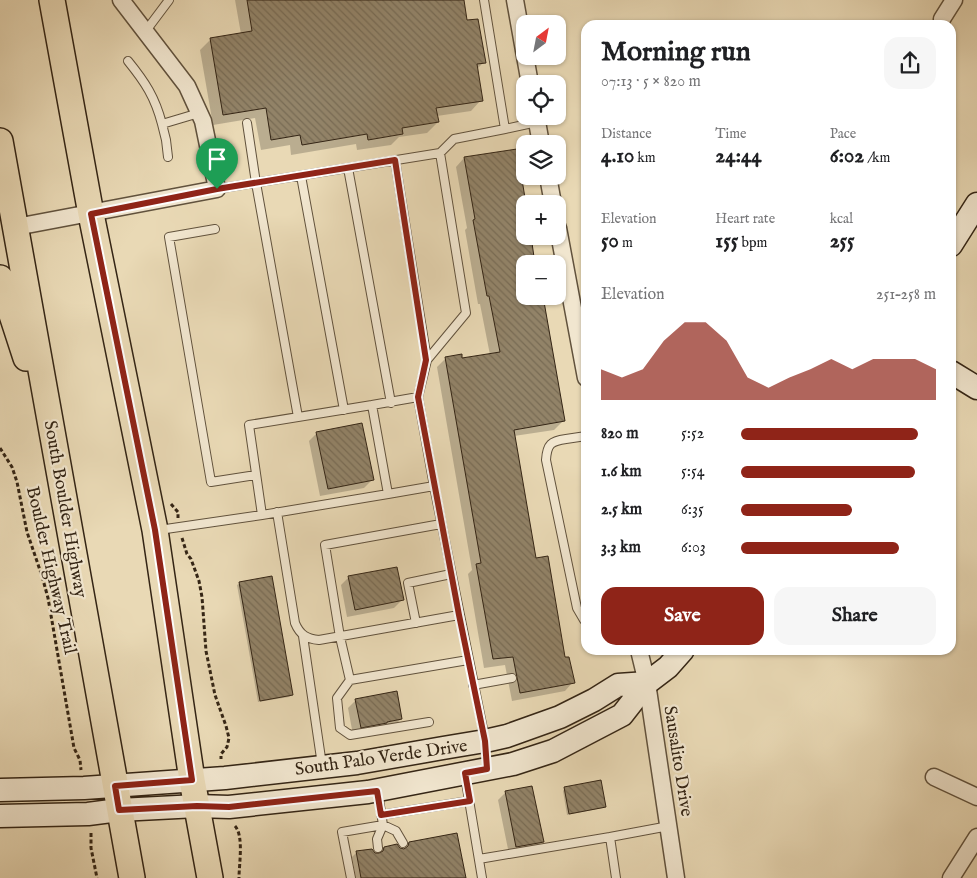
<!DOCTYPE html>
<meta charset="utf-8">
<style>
body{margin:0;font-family:"IM FELL English",serif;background:#f6f6f6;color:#202124;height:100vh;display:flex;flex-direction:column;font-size:19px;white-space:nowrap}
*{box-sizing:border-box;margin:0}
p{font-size:16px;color:#757577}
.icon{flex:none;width:28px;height:28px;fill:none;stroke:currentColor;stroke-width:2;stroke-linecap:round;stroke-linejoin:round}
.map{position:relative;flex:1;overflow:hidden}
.sheet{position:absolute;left:581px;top:20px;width:375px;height:635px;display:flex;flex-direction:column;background:#fff;border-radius:15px;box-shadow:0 1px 4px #0004}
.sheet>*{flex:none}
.needle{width:32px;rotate:32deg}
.fabs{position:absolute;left:516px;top:15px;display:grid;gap:10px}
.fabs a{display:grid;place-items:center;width:50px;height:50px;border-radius:10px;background:#fff;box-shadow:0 1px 4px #0004;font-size:25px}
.pin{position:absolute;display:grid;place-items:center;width:42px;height:42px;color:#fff;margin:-51px -21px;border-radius:50% 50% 50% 0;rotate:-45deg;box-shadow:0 0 5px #0007}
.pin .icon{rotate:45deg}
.round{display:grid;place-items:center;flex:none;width:52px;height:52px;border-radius:15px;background:#f6f6f6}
.head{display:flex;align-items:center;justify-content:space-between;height:85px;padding:0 20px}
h1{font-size:28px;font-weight:800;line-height:38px}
.metrics{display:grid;grid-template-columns:repeat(3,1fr);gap:8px;height:85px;padding:5px 20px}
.metrics div{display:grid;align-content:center}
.metrics b{font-size:21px;font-weight:800}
.metrics small{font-size:14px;font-weight:400}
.metrics p{font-size:14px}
.chart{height:140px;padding:10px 20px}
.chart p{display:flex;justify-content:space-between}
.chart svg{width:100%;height:90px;margin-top:5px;fill:#8f2418;opacity:.7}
.cta{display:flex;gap:10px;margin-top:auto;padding:10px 20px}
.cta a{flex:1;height:58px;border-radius:15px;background:#8f2418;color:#fff;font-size:20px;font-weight:800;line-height:58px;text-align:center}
.cta a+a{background:#f6f6f6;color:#202124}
ul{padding:0 20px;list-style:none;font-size:16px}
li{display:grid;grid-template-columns:80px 60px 1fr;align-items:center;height:38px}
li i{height:12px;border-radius:6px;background:#8f2418}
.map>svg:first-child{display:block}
</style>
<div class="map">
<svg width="977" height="878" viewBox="0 0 977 878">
<defs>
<pattern id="building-back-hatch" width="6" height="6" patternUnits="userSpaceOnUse" patternTransform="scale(1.25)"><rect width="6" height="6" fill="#928368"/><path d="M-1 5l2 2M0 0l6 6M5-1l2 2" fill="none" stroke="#786b54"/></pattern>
</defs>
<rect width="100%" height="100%" fill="#e9d9b5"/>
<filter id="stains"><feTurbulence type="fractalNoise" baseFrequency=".004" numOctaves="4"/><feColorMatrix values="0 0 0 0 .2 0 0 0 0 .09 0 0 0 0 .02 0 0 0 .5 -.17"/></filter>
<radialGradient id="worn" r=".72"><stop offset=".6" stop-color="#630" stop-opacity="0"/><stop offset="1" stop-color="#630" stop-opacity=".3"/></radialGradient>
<path fill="#0003" d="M 235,0 L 463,0 L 466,22 L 484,62 L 476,70 L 481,100 L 471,111 L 437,116 L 438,122 L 427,133 L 399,137 L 391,145 L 357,150 L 356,144 L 291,155 L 290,145 L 261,150 L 255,118 L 213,125 L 200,50 L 211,39 L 241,34 Z
M 464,158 L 525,204 L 525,296 L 563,421 L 554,430 L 514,436 L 535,559 L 564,659 L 573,682 L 565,691 L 512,701 L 505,665 L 484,668 L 468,574 L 472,570 L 437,367 L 446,358 L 461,360 L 490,355 L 480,304 L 478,304 L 465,230 L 467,228 L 456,167 Z
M 317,433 L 372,480 L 364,488 L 320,496 L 309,441 Z
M 349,577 L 402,600 L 394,608 L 347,617 L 341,585 Z
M 240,583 L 292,695 L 289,697 L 258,702 L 237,585 Z
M 356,700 L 401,719 L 393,727 L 353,735 L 348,708 Z
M 565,788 L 605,806 L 603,808 L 567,815 L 563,791 Z
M 506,792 L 542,842 L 534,850 L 509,854 L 498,800 Z
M 409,844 L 465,878 L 356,878 L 352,857 L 357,852 L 379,855 L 380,852 L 384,848 L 404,850 Z"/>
<path fill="url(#building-back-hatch)" stroke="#342515" d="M 247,0 L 464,0 L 467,20 L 478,19 L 486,63 L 477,64 L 483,101 L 436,108 L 439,122 L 402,128 L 403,134 L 368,140 L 367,134 L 302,145 L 300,135 L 271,140 L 266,108 L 223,115 L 210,38 L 252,31 Z
M 517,149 L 526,204 L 525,204 L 525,236 L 531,236 L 535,264 L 525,264 L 525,296 L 543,296 L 565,421 L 514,430 L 536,558 L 548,556 L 565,657 L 569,657 L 575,683 L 520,693 L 513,657 L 493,659 L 476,564 L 481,563 L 445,357 L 462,354 L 462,358 L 500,352 L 489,296 L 487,296 L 473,220 L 475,219 L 464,157 Z
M 362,423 L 374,480 L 328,489 L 316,432 Z
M 397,567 L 404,600 L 355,610 L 348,576 Z
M 272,576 L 293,695 L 260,701 L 239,582 Z
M 397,691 L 402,719 L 387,722 L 387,723 L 361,728 L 355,699 Z
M 601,780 L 606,807 L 569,814 L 564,787 Z
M 532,786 L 544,842 L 516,847 L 505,791 Z
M 457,833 L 466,878 L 361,878 L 356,851 L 372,849 L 375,853 L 379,853 L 383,851 L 384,847 L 397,844 L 400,848 L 404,849 L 408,846 L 409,842 Z"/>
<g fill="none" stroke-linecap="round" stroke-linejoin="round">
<g stroke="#61523d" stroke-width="10">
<path id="lane" d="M 484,0 L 505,129
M 145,32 L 169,0
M 128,61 C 145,82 155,97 162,124
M 247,123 L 256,183 L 298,417
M 168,157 L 166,140 L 162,124 L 199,113
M 395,160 L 427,360
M 348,168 L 391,403
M 301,176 L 344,410
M 217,189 L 440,153 L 454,139 L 505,129 L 537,122
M 215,229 L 169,237 L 211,482 L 256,475
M 372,405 L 418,397
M 586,436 C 579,437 573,438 566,439 C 551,441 547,444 546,460 L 577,608 L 584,620 L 586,622
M 434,486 L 485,739
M 388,494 L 434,486 L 418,397 L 427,360 L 466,313 L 440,153
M 277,512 L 295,623 C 300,635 307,639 319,640 L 459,615
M 441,524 L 325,545 L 340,637 L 350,680 L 468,660
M 159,530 L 262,515 L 388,494 L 372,405 L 249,425 L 262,515
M 416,623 L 408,583 L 451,574
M 303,636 L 322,765
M 350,680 L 337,698 L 340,728 L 350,735 L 429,722
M 473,685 L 512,678
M 465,776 L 482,878
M 381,815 L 469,801
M 378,848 L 377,839 L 383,825 L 396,831 L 403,843
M 479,859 L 610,837
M 351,878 L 342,832 L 383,825 L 378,793
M 616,878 L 610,837 L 669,826"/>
</g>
<g stroke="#61523d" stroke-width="19">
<path id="street" d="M 515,0 L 525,56
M 942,19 L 954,0
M 525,56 L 530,84
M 536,116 L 541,144
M 548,176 L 553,204
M 16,227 L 217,189 L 203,121 L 187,86 L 121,0
M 558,228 L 586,378
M 639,650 L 647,683 L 676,878
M 934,777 L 977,797
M 951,878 L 977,837"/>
</g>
<g stroke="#342515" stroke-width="25">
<path id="secondary" d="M 951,245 L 977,204
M 951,372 L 977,388
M 0,790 L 84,788 L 225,778 L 357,763 L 443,748 L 485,741 L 507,736 L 560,717 L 594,700 L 618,685 L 647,683
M 0,816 L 88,814 L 119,810 L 197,806 L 229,807 L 368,792 L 513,764 L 553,751 L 622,715 L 647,683 L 668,667 L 683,650"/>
</g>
<g stroke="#342515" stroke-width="28">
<path id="primary" d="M 52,0 L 91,214 L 155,530 L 192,780 L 210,878
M 0,141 L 132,878
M 0,278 L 26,358"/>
</g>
<path stroke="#342515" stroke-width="3" stroke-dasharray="4 2.5" stroke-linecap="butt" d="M 0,448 L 12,467 L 17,482 L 27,532 L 42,576 L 48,598 L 74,748 L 80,760 L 81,770
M 171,504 L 178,512 L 178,518
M 182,538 L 187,554 L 191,559 L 199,581 L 202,597 L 206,651 L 215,695 L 226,726 L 229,738 L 227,747 L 221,754 L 221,759
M 235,826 C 244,836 239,864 239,878
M 91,833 L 91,848 L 97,878"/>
<use href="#lane" stroke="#f1e6cf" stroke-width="8"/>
<use href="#street" stroke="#f1e6cf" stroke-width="16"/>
<use href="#secondary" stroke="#f1e6cf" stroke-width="22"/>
<use href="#primary" stroke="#e9d9b5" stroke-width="25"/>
</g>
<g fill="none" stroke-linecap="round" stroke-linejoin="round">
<g stroke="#fff" stroke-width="10">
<path id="route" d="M 395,160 L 426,360 L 418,397 L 459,615 L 485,741 L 487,769 L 465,773 L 470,801 L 381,815 L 377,791 L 229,807 L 197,806 L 119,810 L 115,786 L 192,780 L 155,530 L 91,214 L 217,189 Z"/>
</g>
<use href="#route" stroke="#8f2418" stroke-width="6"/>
</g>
<g text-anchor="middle" stroke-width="4.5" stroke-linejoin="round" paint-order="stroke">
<g font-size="18" fill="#342515" stroke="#f1e6cf">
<text transform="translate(66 509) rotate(80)" y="6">South Boulder Highway</text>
<text transform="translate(52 570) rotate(77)" y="6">Boulder Highway Trail</text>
<text transform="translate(381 757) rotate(-8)" y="6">South Palo Verde Drive</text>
<text transform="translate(679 761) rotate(81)" y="6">Sausalito Drive</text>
</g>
</g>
<rect width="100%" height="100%" filter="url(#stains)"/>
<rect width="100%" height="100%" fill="url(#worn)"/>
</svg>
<div class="fabs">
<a><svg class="needle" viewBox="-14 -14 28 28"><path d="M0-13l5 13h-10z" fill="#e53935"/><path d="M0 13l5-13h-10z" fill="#757577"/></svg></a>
<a><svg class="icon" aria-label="locate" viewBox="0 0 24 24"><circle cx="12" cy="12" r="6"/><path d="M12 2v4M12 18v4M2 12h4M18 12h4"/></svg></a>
<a><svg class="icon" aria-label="layers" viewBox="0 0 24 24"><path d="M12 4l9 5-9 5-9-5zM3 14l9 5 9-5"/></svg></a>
<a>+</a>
<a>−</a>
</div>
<div class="pin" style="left:217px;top:189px;background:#1e9e55"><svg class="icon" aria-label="arrive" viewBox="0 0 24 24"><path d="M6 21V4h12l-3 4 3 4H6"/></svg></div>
<section class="sheet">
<div class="head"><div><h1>Morning run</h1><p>07:13 · 5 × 820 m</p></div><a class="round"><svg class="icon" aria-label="share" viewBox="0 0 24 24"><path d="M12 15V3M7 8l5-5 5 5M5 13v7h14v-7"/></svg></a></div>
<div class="metrics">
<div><p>Distance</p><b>4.10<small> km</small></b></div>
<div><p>Time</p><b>24:44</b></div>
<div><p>Pace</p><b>6:02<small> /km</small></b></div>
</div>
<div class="metrics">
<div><p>Elevation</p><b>50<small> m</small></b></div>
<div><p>Heart rate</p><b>155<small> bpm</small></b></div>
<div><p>kcal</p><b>255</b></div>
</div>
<div class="chart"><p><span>Elevation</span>251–258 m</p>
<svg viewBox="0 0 160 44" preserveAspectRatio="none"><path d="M0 44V29L10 33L20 29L30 15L40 6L50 6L60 15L70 33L80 38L90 33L100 29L110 24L120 29L130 24L140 24L150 24L160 29V44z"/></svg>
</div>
<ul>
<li><b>820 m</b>5:52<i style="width:91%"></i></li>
<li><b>1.6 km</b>5:54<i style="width:89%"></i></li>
<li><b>2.5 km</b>6:35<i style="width:57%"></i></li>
<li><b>3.3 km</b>6:03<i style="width:81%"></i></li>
</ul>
<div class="cta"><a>Save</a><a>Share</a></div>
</section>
</div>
